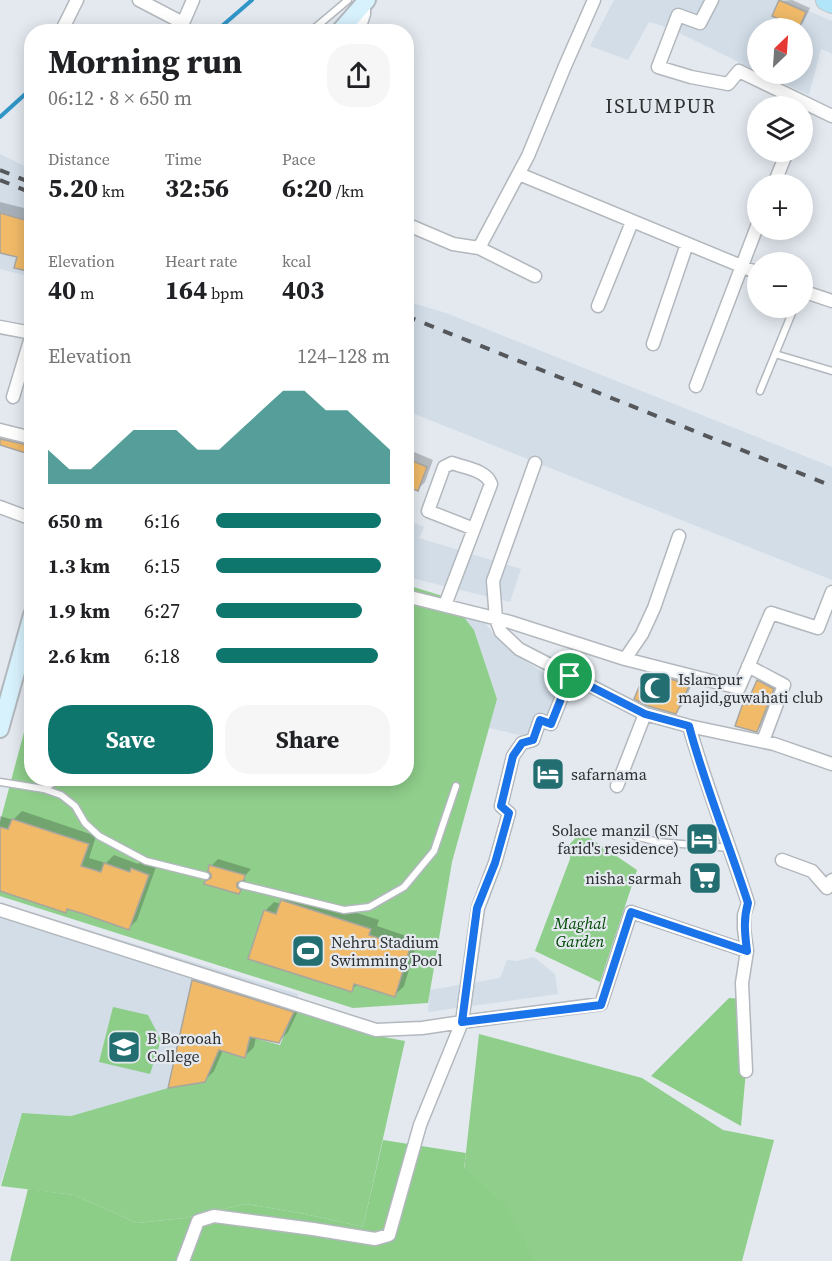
<!DOCTYPE html>
<meta charset="utf-8">
<style>
body{margin:0;font-family:"Source Serif 4",serif;background:#f6f6f6;color:#202124;height:100vh;display:flex;flex-direction:column;font-size:22px;white-space:nowrap}
*{box-sizing:border-box;margin:0}
p{font-size:20px;color:#757577}
.icon{flex:none;width:33px;height:33px;fill:none;stroke:currentColor;stroke-width:2;stroke-linecap:round;stroke-linejoin:round}
.map{position:relative;flex:1;overflow:hidden}
.details{position:absolute;left:24px;top:24px;width:390px;height:762px;display:flex;flex-direction:column;background:#fff;border-radius:24px;box-shadow:0 3px 15px #0003}
.details>*{flex:none}
.needle{width:39px;rotate:25deg}
.controls{position:absolute;left:747px;top:18px;display:grid;gap:12px}
.controls a{display:grid;place-items:center;width:66px;height:66px;border-radius:50%;background:#fff;box-shadow:0 3px 15px #0003;font-size:30px}
.pin{position:absolute;display:grid;place-items:center;width:51px;height:51px;color:#fff;margin:-26px;border:3px solid #fff;border-radius:50%;box-shadow:0 2px 6px #0007}
.round{display:grid;place-items:center;flex:none;width:63px;height:63px;border-radius:24px;background:#f6f6f6}
.headline{display:flex;align-items:center;justify-content:space-between;height:102px;padding:0 24px}
h1{font-size:33px;font-weight:700;line-height:45px}
.figures{display:grid;grid-template-columns:repeat(3,1fr);gap:9px;height:102px;padding:6px 24px}
.figures div{display:grid;align-content:center}
.figures b{font-size:26px;font-weight:700}
.figures small{font-size:16px;font-weight:400}
.figures p{font-size:16px}
.chart{height:168px;padding:12px 24px}
.chart p{display:flex;justify-content:space-between}
.chart svg{width:100%;height:108px;margin-top:6px;fill:#0f766e;opacity:.7}
.button{display:flex;gap:12px;margin-top:auto;padding:12px 24px}
.button a{flex:1;height:69px;border-radius:24px;background:#0f766e;color:#fff;font-size:24px;font-weight:700;line-height:69px;text-align:center}
.button a+a{background:#f6f6f6;color:#202124}
ul{padding:0 24px;list-style:none;font-size:20px}
li{display:grid;grid-template-columns:96px 72px 1fr;align-items:center;height:45px}
li i{height:15px;border-radius:8px;background:#0f766e}
.map>svg:first-child{display:block}
</style>
<div class="map">
<svg width="832" height="1261" viewBox="0 0 832 1261">
<rect width="100%" height="100%" fill="#e3e9ef"/>
<path fill="#d2dde8" d="M 614,0 L 783,0 L 832,21 L 832,54 L 821,49 L 809,95 L 764,74 L 802,74 L 802,28 L 758,28 L 757,71 L 669,28 L 649,22 L 628,60 L 590,46 Z
M 0,154 L 31,169 L 31,277 L 0,269 Z
M 406,301 L 446,313 L 832,467 L 832,580 L 407,411 Z
M 407,520 L 424,527 L 419,538 L 521,569 L 510,602 L 407,577 Z
M 464,617 L 484,621 L 492,632 L 515,654 L 562,685 L 550,717 L 537,714 L 528,737 L 489,728 L 497,699 L 474,630 Z
M 0,903 L 298,994 L 296,1007 L 279,1043 L 250,1037 L 245,1058 L 205,1082 L 168,1088 L 71,1116 L 22,1113 L 0,1185 Z
M 534,957 L 555,974 L 558,994 L 428,1012 L 430,990 L 500,978 L 507,960 L 516,961 Z"/>
<path fill="#8fce8b" d="M 407,585 L 449,598 L 474,630 L 497,699 L 452,862 L 428,1003 L 353,1008 L 0,896 L 0,822 L 31,706 L 32,778 L 406,778 Z
M 581,832 L 637,870 L 600,982 L 535,951 L 570,859 L 569,845 Z
M 296,1007 L 368,1034 L 405,1041 L 363,1227 L 305,1214 L 246,1204 L 185,1218 L 137,1223 L 74,1195 L 1,1186 L 22,1113 L 71,1116 L 168,1088 L 205,1082 L 219,1050 L 244,1058 L 250,1037 L 280,1045 Z
M 479,1034 L 642,1078 L 723,1130 L 774,1140 L 742,1261 L 454,1261 Z"/>
<path fill="#8ccd88" d="M 729,998 L 743,999 L 746,1071 L 741,1126 L 651,1076 Z
M 113,1007 L 148,1015 L 161,1040 L 150,1074 L 99,1062 Z
M 383,1140 L 466,1153 L 464,1168 L 509,1209 L 534,1261 L 10,1261 L 28,1189 L 74,1195 L 137,1223 L 185,1218 L 246,1204 L 305,1214 L 363,1227 Z"/>
<path fill="#0003" d="M 792,0 L 810,8 L 803,23 L 799,27 L 780,1 Z
M 0,202 L 32,210 L 32,271 L 19,256 L 0,251 Z
M 0,427 L 32,438 L 32,453 L 0,443 Z
M 407,449 L 433,460 L 425,482 L 418,489 L 406,484 Z
M 654,667 L 695,677 L 683,705 L 676,712 L 647,674 Z
M 763,677 L 777,684 L 761,726 L 757,730 L 744,704 Z
M 22,811 L 96,836 L 89,858 L 106,863 L 114,855 L 138,864 L 141,861 L 156,867 L 137,920 L 129,928 L 69,908 L 66,911 L 0,889 L 0,816 L 13,820 Z
M 218,859 L 251,869 L 243,878 L 247,883 L 246,886 L 239,892 L 206,882 L 212,876 L 211,866 Z
M 291,892 L 379,920 L 377,926 L 418,940 L 404,986 L 395,995 L 358,984 L 351,990 L 265,911 L 274,902 L 281,904 Z
M 202,971 L 302,1003 L 288,1032 L 279,1042 L 256,1037 L 254,1047 L 244,1057 L 223,1050 L 214,1071 L 204,1081 L 193,981 Z"/>
<g fill="none" stroke-linecap="round" stroke-linejoin="round">
<path stroke="#3095c7" stroke-width="4" d="M 215,32 L 252,0
M 0,117 L 32,88"/>
</g>
<path fill="#f0ba68" stroke="#a9a59f" stroke-width="1.5" d="M 779,0 L 806,12 L 799,28 L 772,16 Z
M 0,213 L 32,222 L 32,272 L 14,268 L 17,257 L 0,253 Z
M 0,439 L 32,446 L 32,455 L 0,445 Z
M 406,458 L 427,467 L 418,491 L 406,486 Z
M 645,673 L 690,684 L 676,714 L 648,706 L 634,699 Z
M 757,680 L 774,689 L 757,732 L 735,726 L 743,703 L 746,705 Z
M 12,819 L 89,844 L 81,866 L 101,872 L 104,863 L 130,872 L 131,868 L 149,875 L 129,930 L 84,914 L 67,909 L 66,913 L 0,891 L 0,827 L 8,829 Z
M 209,865 L 245,875 L 244,880 L 237,883 L 237,887 L 241,890 L 239,894 L 204,884 L 205,881 L 211,878 L 211,874 L 208,871 Z
M 281,900 L 371,929 L 369,935 L 410,948 L 395,997 L 354,984 L 352,992 L 248,959 L 264,910 L 276,914 Z
M 192,980 L 294,1012 L 279,1043 L 250,1037 L 245,1058 L 219,1050 L 205,1082 L 168,1088 Z"/>
<g fill="none" stroke-linecap="round" stroke-linejoin="round">
<g stroke="#b2b8bd" stroke-width="9">
<path id="lane" d="M 310,32 L 348,0
M 775,354 L 832,371
M 760,391 L 794,308
M 0,782 L 44,789 L 61,795 L 75,806 L 85,823 L 99,836 L 146,861 L 206,876
M 44,789 L 60,778
M 635,836 L 658,842 L 730,848
M 242,885 L 344,910 L 369,907 L 404,887 L 434,851 L 456,786"/>
</g>
<g stroke="#b2b8bd" stroke-width="15">
<path id="street" d="M 139,0 L 183,23 L 193,0
M 712,0 L 700,23 L 678,15 L 658,67 L 691,77 L 728,84 L 739,71 L 832,116
M 61,32 L 77,0
M 358,32 L 364,14 L 364,5
M 519,174 L 758,273
M 774,184 L 787,152
M 406,224 L 453,244 L 479,248 L 535,276
M 479,248 L 528,156 L 565,66 L 594,0
M 802,291 L 832,301
M 598,306 L 632,222
M 0,327 L 32,333
M 653,344 L 687,244
M 696,386 L 758,224
M 13,397 L 32,334
M 0,430 L 32,438
M 535,463 L 493,581 L 496,619 L 501,632 L 519,649 L 645,714 L 689,726 L 774,744 L 832,764
M 0,507 L 32,519
M 406,596 L 510,622 L 625,659 L 642,634 L 654,608 L 679,536
M 445,605 L 491,484 C 486,470 465,468 452,463 L 444,467 L 428,511 L 474,529
M 625,659 L 739,688 L 771,613 L 818,628 L 832,592
M 748,666 L 784,685 L 763,741
M 570,676 L 551,724 L 540,720 L 533,740 L 522,743 L 513,756 L 501,806 L 509,813 L 495,863 L 478,908 L 462,1022 L 601,1004 L 631,912 L 747,951
M 689,726 C 706,786 729,844 748,903 L 744,915 L 744,929 L 747,951 L 742,983 L 746,1071
M 617,786 L 645,714
M 782,860 L 812,871 L 827,888 L 832,880
M 0,910 L 376,1030 L 422,1028 L 462,1022
M 183,1261 L 198,1221 L 214,1216 L 313,1229 L 375,1239 L 389,1235 L 420,1125 L 462,1022"/>
</g>
<g stroke="#b2b8bd" stroke-width="20">
<path id="secondary" d="M 339,32 L 367,0
M 0,729 L 32,615"/>
</g>
<g stroke="#c4c5c5" stroke-width="22">
<path id="primary" d="M 826,0 L 832,3"/>
</g>
<use href="#lane" stroke="#fff" stroke-width="6"/>
<use href="#street" stroke="#fff" stroke-width="12"/>
<use href="#secondary" stroke="#d8f2fd" stroke-width="16"/>
<use href="#primary" stroke="#b0e5fa" stroke-width="20"/>
<path stroke="#55575a" stroke-width="4" stroke-dasharray="10 10" stroke-linecap="butt" d="M 0,170 L 32,183
M 0,180 L 32,193
M 406,316 L 832,486"/>
</g>
<g fill="none" stroke-linecap="round" stroke-linejoin="round">
<g stroke="#fff" stroke-width="12">
<path id="route" d="M 570,676 L 645,714 L 689,726 C 705,786 729,844 748,903 C 743,920 745,934 747,951 L 631,912 L 601,1005 L 462,1022 L 477,908 L 495,863 L 509,813 L 501,806 L 513,756 L 522,743 L 533,740 L 540,720 L 551,724 Z"/>
</g>
<use href="#route" stroke="#1a73e8" stroke-width="8"/>
</g>
<defs>
<g id="mosque-square" transform="scale(1.725)"><rect x="-9" y="-9" width="18" height="18" rx="4" fill="#226e70" stroke="#e3e9ef"/><path d="M3.5-4.9A6 6 0 1 0 3.5 4.9A5 5 0 1 1 3.5-4.9Z" fill="#fff"/></g>
<g id="hotel-square" transform="scale(1.725)"><rect x="-9" y="-9" width="18" height="18" rx="4" fill="#226e70" stroke="#e3e9ef"/><path d="M-6-4.5h1.5V1H6V5H4.5V3h-9V5H-6ZM-4 0a1.8 1.8 0 1 1 3.6 0ZM.5 0V-2.5h3Q6-2.5 6 0Z" fill="#fff"/></g>
<g id="supermarket-square" transform="scale(1.725)"><rect x="-9" y="-9" width="18" height="18" rx="4" fill="#226e70" stroke="#e3e9ef"/><path d="M-6-5.5h2.5l.6 2H6L4.5 2H-2.5L-4.4-4H-6ZM-1.5 3.2a1.3 1.3 0 1 0 .1 0ZM3 3.2a1.3 1.3 0 1 0 .1 0Z" fill="#fff"/></g>
<g id="stadium-square" transform="scale(1.725)"><rect x="-9" y="-9" width="18" height="18" rx="4" fill="#226e70" stroke="#e3e9ef"/><path d="M0-5a6.5 5 0 1 0 0 10a6.5 5 0 1 0 0-10ZM-3.5-1.8h7v3.6h-7Z" fill="#fff"/></g>
<g id="university-square" transform="scale(1.725)"><rect x="-9" y="-9" width="18" height="18" rx="4" fill="#226e70" stroke="#e3e9ef"/><path d="M0-5L7-2L0 1L-7-2ZM-4 1L0 2.5L4 1V4Q0 6-4 4Z" fill="#fff"/></g>
</defs>
<g fill-rule="evenodd">
<use href="#mosque-square" x="655" y="688"/>
<use href="#hotel-square" x="548" y="774"/>
<use href="#hotel-square" x="702" y="839"/>
<use href="#supermarket-square" x="705" y="878"/>
<use href="#stadium-square" x="308" y="951"/>
<use href="#university-square" x="124" y="1047"/>
</g>
<g text-anchor="middle" stroke-width="4.5" stroke-linejoin="round" paint-order="stroke">
<g font-size="16" fill="#2d2f31" stroke="#e3e9ef" text-anchor="start">
<text x="678" y="685">Islampur<tspan x="678" dy="18">majid,guwahati club</tspan></text>
<text x="571" y="780">safarnama</text>
<text x="679" y="836" text-anchor="end">Solace manzil (SN<tspan x="679" dy="18">farid's residence)</tspan></text>
<text x="682" y="884" text-anchor="end">nisha sarmah</text>
<text x="331" y="948">Nehru Stadium<tspan x="331" dy="18">Swimming Pool</tspan></text>
<text x="147" y="1044">B Borooah<tspan x="147" dy="18">College</tspan></text>
</g>
<g font-size="16" font-style="italic" fill="#024a04" stroke="#e3e9ef">
<text x="580" y="929">Maghal<tspan x="580" dy="18">Garden</tspan></text>
</g>
<g font-size="20" letter-spacing="1.5" fill="#2d2f31" stroke="#e3e9ef">
<text x="661" y="113">ISLUMPUR</text>
</g>
</g>
</svg>
<div class="controls">
<a><svg class="needle" viewBox="-14 -14 28 28"><path d="M0-13l5 13h-10z" fill="#e53935"/><path d="M0 13l5-13h-10z" fill="#757577"/></svg></a>
<a><svg class="icon" aria-label="layers" viewBox="0 0 24 24"><path d="M12 4l9 5-9 5-9-5zM3 14l9 5 9-5"/></svg></a>
<a>+</a>
<a>−</a>
</div>
<div class="pin" style="left:570px;top:676px;background:#1e9e55"><svg class="icon" aria-label="arrive" viewBox="0 0 24 24"><path d="M6 21V4h12l-3 4 3 4H6"/></svg></div>
<section class="details">
<div class="headline"><div><h1>Morning run</h1><p>06:12 · 8 × 650 m</p></div><a class="round"><svg class="icon" aria-label="share" viewBox="0 0 24 24"><path d="M12 15V3M7 8l5-5 5 5M5 13v7h14v-7"/></svg></a></div>
<div class="figures">
<div><p>Distance</p><b>5.20<small> km</small></b></div>
<div><p>Time</p><b>32:56</b></div>
<div><p>Pace</p><b>6:20<small> /km</small></b></div>
</div>
<div class="figures">
<div><p>Elevation</p><b>40<small> m</small></b></div>
<div><p>Heart rate</p><b>164<small> bpm</small></b></div>
<div><p>kcal</p><b>403</b></div>
</div>
<div class="chart"><p><span>Elevation</span>124–128 m</p>
<svg viewBox="0 0 160 44" preserveAspectRatio="none"><path d="M0 44V30L10 38L20 38L30 30L40 22L50 22L60 22L70 30L80 30L90 22L100 14L110 6L120 6L130 14L140 14L150 22L160 30V44z"/></svg>
</div>
<ul>
<li><b>650 m</b>6:16<i style="width:95%"></i></li>
<li><b>1.3 km</b>6:15<i style="width:95%"></i></li>
<li><b>1.9 km</b>6:27<i style="width:84%"></i></li>
<li><b>2.6 km</b>6:18<i style="width:93%"></i></li>
</ul>
<div class="button"><a>Save</a><a>Share</a></div>
</section>
</div>
